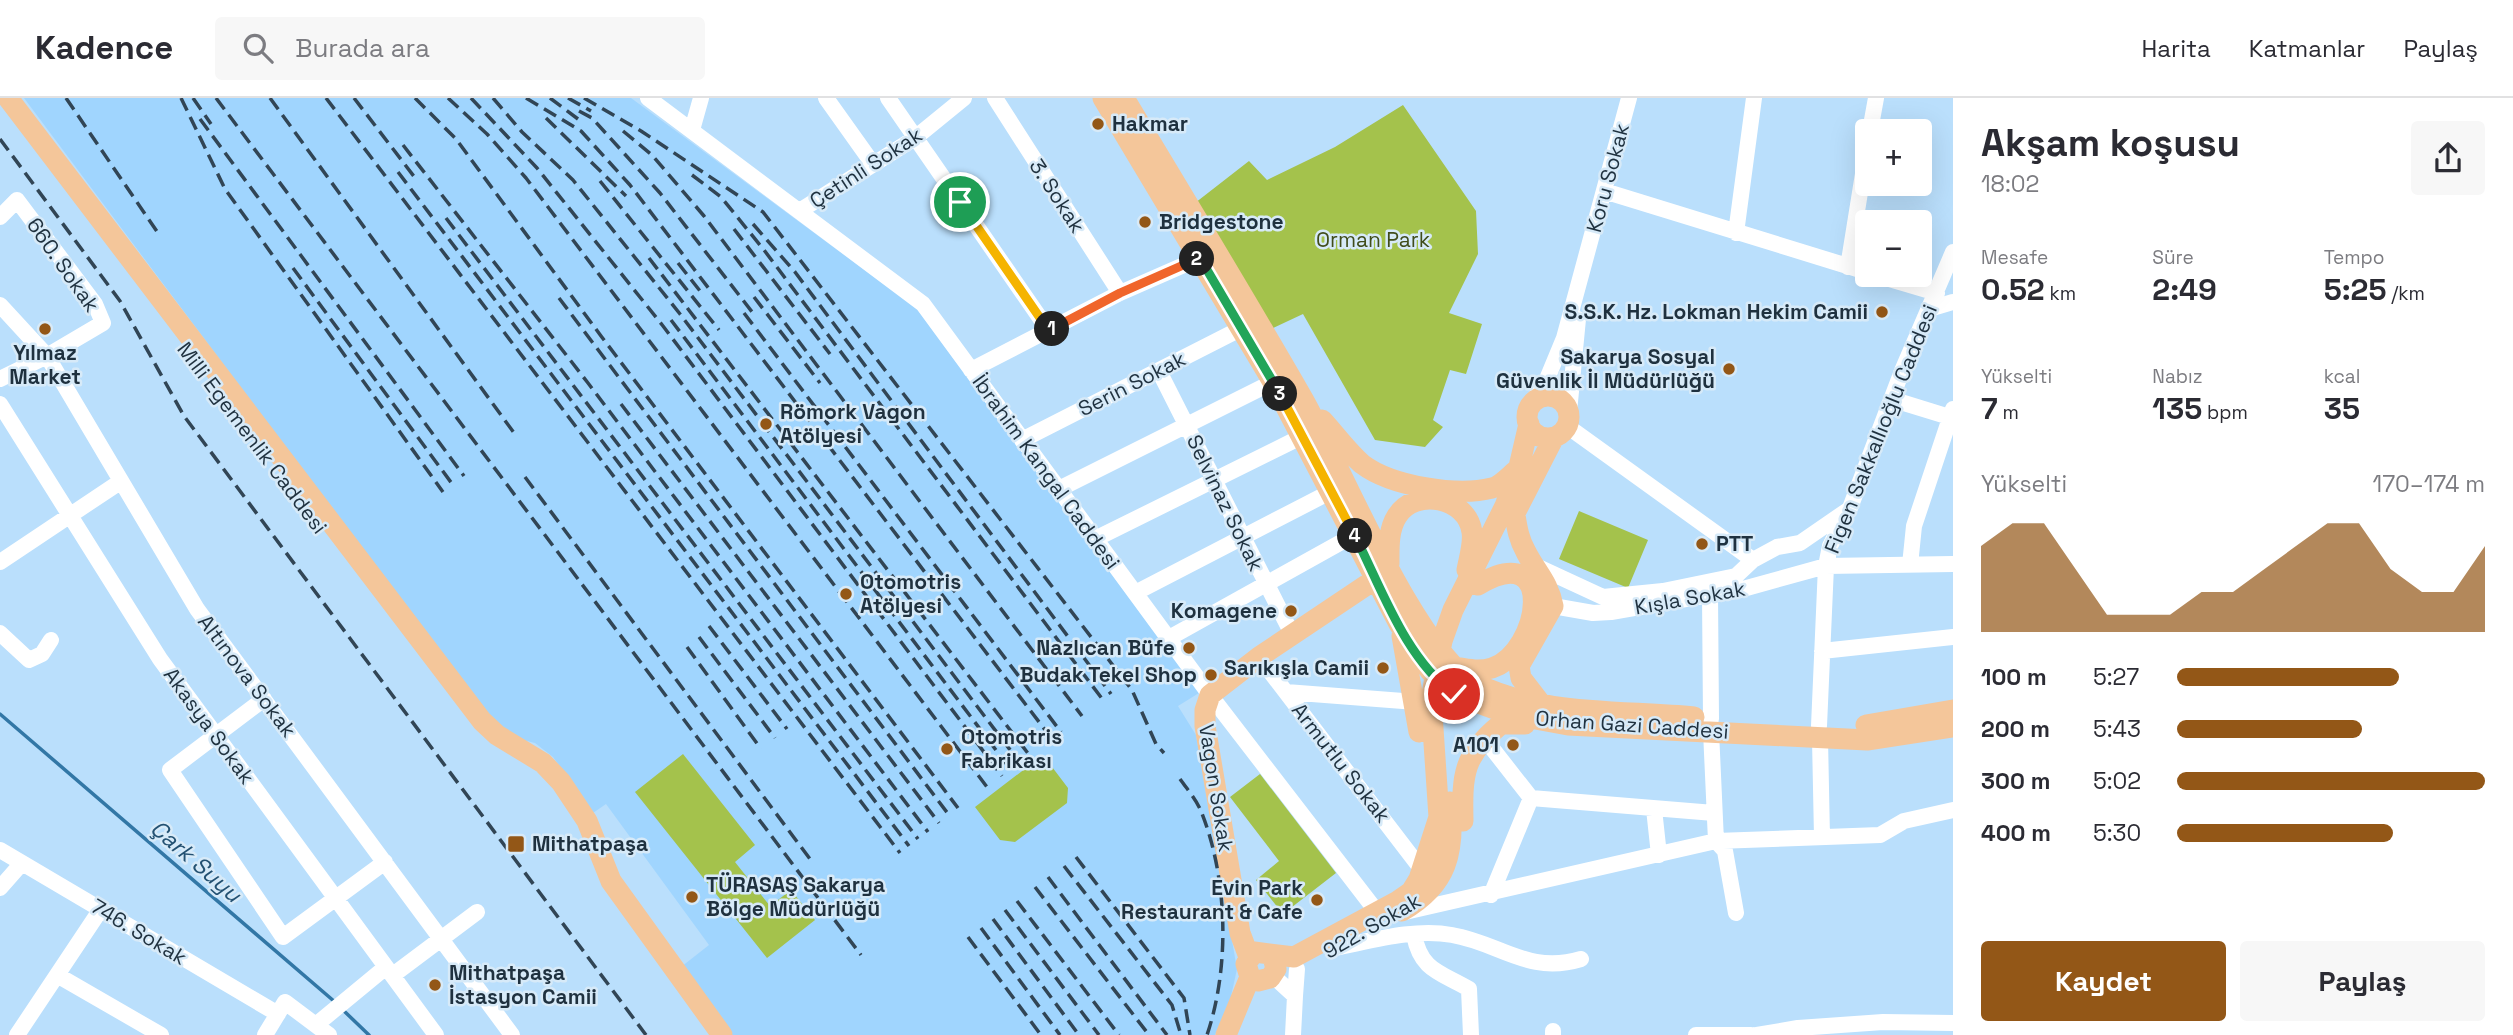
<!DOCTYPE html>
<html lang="tr">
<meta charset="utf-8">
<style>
body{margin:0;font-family:"Space Grotesk",sans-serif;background:#f7f7f7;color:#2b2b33;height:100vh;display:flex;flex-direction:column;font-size:26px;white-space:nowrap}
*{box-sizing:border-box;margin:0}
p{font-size:23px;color:#7c7c81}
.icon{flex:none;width:38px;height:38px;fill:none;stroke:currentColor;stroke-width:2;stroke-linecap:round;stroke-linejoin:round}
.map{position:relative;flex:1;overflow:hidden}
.sheet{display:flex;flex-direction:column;background:#fff;width:560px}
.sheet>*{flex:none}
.controls{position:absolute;left:1855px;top:21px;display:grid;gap:14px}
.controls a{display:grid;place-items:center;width:77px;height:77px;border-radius:7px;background:#fff;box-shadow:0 7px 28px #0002;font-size:35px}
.pin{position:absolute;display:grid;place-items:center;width:60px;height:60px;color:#fff;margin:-30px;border:4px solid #fff;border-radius:50%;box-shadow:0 2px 7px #0007}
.km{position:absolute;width:35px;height:35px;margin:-18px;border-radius:50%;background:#222;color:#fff;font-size:19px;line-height:35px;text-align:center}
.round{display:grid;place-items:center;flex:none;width:74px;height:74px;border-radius:7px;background:#f7f7f7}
.head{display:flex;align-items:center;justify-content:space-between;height:119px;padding:0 28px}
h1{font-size:38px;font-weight:600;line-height:52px}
.figures{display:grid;grid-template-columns:repeat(3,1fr);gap:10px;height:119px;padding:7px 28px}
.figures div{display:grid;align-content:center}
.figures b{font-size:30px;font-weight:600}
.figures small{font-size:19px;font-weight:400}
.figures p{font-size:19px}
.chart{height:196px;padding:14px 28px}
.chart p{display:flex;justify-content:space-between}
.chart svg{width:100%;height:126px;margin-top:7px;fill:#935717;opacity:.7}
.action{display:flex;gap:14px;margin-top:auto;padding:14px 28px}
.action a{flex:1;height:80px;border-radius:7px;background:#935717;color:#fff;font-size:28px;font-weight:600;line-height:80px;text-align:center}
.action a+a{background:#f7f7f7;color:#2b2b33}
ul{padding:0 28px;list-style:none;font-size:23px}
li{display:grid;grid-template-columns:112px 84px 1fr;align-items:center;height:52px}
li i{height:18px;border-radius:9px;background:#935717}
header{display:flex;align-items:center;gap:42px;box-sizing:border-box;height:98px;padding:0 35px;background:#fff;border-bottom:2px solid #e1e1e2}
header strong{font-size:33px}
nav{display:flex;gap:38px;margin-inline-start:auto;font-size:24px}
.search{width:490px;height:63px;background:#f7f7f7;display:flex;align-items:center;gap:18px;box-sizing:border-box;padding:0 24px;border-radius:7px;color:#7c7c81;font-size:26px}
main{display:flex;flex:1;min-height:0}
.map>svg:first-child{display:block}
</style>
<header>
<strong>Kadence</strong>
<div class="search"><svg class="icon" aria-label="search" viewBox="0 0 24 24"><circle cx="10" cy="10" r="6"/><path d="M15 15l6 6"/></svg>Burada ara</div>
<nav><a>Harita</a><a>Katmanlar</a><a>Paylaş</a></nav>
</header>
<main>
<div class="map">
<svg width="1953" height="937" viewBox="0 0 1953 937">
<rect width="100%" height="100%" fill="#badffc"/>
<path fill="#a0d5fe" d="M 24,0 L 631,0 L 916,210 L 1199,595 L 1178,608 L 1196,637 L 1237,871 L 1230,903 L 1215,937 L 730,937 L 681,869 L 709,847 L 606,706 L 593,715 L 553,659 L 535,645 L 515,640 L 477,605 Z"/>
<path fill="#a4c24c" d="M 1403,7 L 1476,113 L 1478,156 L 1449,215 L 1482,226 L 1466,276 L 1450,272 L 1433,322 L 1443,329 L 1425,349 L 1375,342 L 1303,216 L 1271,231 L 1195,105 L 1249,63 L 1267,82 L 1335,49 Z
M 1579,413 L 1648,442 L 1628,490 L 1559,461 Z
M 683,656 L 755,747 L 735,764 L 770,808 L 791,792 L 815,822 L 767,860 L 635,694 Z
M 1043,657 L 1068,690 L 1067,705 L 1015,744 L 1000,742 L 975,709 Z
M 1260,676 L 1336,775 L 1283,816 L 1256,782 L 1279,763 L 1230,699 Z"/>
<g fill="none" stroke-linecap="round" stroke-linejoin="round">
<path stroke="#3277a6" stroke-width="3.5" d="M 0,616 L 335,904
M 343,912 L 369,937"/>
<path stroke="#fff" stroke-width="16" d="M 648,0 L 923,206 L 1210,597 L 1377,814
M 826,0 L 873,66
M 888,0 L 1049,233
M 995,0 L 1120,195
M 692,32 L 701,0
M 1870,33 L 1876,0
M 1604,93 L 1867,174
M 801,112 L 915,40 L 964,0
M 0,119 L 17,102 L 95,206 L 103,225 L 47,258 L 0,281
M 1736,135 L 1754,0
M 1848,169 L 1867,51
M 1876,177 L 1937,195
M 0,207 L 47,258 L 197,511 L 512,937
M 1929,211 L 1953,204
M 971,272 L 1120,195 L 1200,160
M 1159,273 L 1292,536
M 1891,301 L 1953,320
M 0,306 L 160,561 L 436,937
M 1531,306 L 1547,281 L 1564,240 L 1629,0
M 1569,314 L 1578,221
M 1567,328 L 1753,462
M 1022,342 L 1242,230
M 1059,391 L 1273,284
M 1095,441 L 1303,338
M 0,464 L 120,384
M 1910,467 L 1914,428 L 1953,311
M 1536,468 L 1603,499 L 1663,493 L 1736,478 L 1753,462 L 1777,449 L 1800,445 L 1848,412
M 1135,495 L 1332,393
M 1710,497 L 1711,621
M 1553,508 L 1593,515 L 1611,514 L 1743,491 L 1826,468 L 1953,466
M 0,535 L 29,562 L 42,556 L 51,542
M 1169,540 L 1354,437
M 1822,553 L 1953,539
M 1259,559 L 1422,772
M 1286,594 L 1416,604
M 264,601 L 170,672 L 283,839 L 385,764
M 1819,628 L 1826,468 L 1830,448 L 1850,410 L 1902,273 L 1953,154
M 1711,633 L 1716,743 L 1725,753 L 1736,815
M 1484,640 L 1531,700 L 1491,797
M 1820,641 L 1822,739
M 1531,700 L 1714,715
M 1654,711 L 1659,757
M 0,752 L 278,916
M 0,790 L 22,765
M 1405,814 L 1716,743 L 1880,737 L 1904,723 L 1953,712
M 1414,837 C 1421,873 1440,874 1469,891 L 1471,937
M 1334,850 C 1371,843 1414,830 1452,837 C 1500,845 1528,877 1581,861
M 57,877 L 161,937
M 393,877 L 477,814
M 1273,878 L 1295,898 L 1293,937
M 1295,898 L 1297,871
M 317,926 L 386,869
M 1553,933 L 1553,937
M 17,937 L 101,811
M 265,937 L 285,904 L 329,937
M 1696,937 L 1751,937
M 1757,937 L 1798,930 L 1883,924 L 1953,925"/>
<path stroke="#f4c69a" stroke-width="21" d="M 8,0 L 482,623 L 497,637 L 543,665 L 561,684 L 587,723 L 611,783 L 722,937
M 1103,0 L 1273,284 L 1399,526 L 1430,573 L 1454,596 L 1508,616 L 1568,627 L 1867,642 L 1953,629
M 1124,0 C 1184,100 1245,200 1303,301 C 1340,366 1415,553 1475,585 C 1539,618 1623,612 1694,619
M1527 319a21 21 0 1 1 42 0a21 21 0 1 1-42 0Z
M 1322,322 C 1335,336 1348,354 1362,366 C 1391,388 1457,399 1492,390 C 1501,388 1510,377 1518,371
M 1514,417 L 1554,339
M 1515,417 C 1517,430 1519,442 1526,454 C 1536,474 1549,485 1553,508 L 1519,568 L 1521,580 L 1541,606
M 1389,466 C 1389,450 1388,432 1397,418 C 1415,389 1467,399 1472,434 C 1474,445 1469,461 1467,472
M 1402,538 L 1419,634
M 1454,569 C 1466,571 1479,574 1492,570 C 1541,554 1558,439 1478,487
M 1866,627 L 1953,612
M 1463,723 C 1462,676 1463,657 1501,626 L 1525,626
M 1402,813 C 1447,787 1455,755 1450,704
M 1249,859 L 1240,835 L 1205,628 L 1205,612 L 1210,597 L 1259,559 L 1377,480
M 1273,859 L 1276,871 L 1270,880 L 1258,883 L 1250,879 L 1246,866 L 1254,854 L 1294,859 L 1398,803 L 1411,794 L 1419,781 L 1439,719 L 1431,601 L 1442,543 L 1453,512 L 1505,408 L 1519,369 L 1529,326
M 1226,937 L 1250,879"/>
<path stroke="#314555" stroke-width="3.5" stroke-dasharray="14 7" stroke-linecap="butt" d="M 66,0 L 158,135
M 181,0 L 225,91 L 443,394
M 193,0 L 211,26
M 216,0 L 861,857
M 270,0 L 517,339
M 326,0 L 900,755
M 354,0 L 416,81
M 415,0 L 456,41 L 601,238 L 958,710
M 448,0 L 487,36 L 526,80 L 987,689
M 471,0 L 537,70 L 663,228 L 1002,678
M 493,0 L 522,34 L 573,82 L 680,216 L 1020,665
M 526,0 L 581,33 L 630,87 L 1052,641
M 550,0 L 578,21
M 568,0 L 591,13
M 584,0 L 641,33 L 763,114 L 1132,592 L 1156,646 L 1164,655
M 579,13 L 592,20 L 660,95 L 756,219
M 546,20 L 626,98
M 200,21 L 464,378
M 623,33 L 652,57 L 704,118 L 1082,618
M 0,41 L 120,203 L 184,318 L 646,937
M 403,47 L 588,285 L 928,734
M 398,74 L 909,748
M 692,77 L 721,99 L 764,152 L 1103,602
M 600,83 L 719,232
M 446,120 L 918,741
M 753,126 L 795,174 L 1111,596
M 734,131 L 830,256
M 649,160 L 1030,658
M 678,165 L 704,198
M 293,170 L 453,387
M 754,199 L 820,285
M 559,200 L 949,717
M 744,215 L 1061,634
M 671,222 L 1011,672
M 621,306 L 939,725
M 525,379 L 813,765
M 709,528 L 787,631
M 699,539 L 775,640
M 687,549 L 761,651
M 1180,681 C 1187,691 1196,701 1201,713 C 1228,780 1230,869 1207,937
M 1076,759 L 1184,900 L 1190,937
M 1064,768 L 1172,907 L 1181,937
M 1048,779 L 1167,937
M 1035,789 L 1149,937
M 1017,803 L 1119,937
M 1005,812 L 1099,937
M 993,821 L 1079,937
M 981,830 L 1060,937
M 968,839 L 1041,937"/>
</g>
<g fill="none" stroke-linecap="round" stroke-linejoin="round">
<g stroke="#fff" stroke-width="14">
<path id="split-1" d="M 960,104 L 1049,233 L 1052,231"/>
</g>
<g stroke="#fff" stroke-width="14">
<path id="split-2" d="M 1052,231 L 1120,195 L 1197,161"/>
</g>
<g stroke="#fff" stroke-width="14">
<path id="split-3" d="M 1197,161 L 1200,160 L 1280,296"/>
</g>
<g stroke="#fff" stroke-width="14">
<path id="split-4" d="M 1280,296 L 1355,438"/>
</g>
<g stroke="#fff" stroke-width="14">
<path id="split-5" d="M 1355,438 C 1382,491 1405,560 1454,596"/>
</g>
<use href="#split-1" stroke="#f5b400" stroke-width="9"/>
<use href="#split-2" stroke="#f0652b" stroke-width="9"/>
<use href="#split-3" stroke="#22a559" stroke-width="9"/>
<use href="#split-4" stroke="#f5b400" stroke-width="9"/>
<use href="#split-5" stroke="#22a559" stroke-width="9"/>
</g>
<g fill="#935717" stroke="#d7eaf8" stroke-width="2.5">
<circle cx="1098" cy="26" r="7"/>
<circle cx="1145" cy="124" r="7"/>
<circle cx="1882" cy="214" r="7"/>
<circle cx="45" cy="231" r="7"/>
<circle cx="1729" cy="271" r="7"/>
<circle cx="766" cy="326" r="7"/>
<circle cx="1702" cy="446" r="7"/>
<circle cx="846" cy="496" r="7"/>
<circle cx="1291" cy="513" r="7"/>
<circle cx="1189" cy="550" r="7"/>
<circle cx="1383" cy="570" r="7"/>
<circle cx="1211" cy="577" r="7"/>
<circle cx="1513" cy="647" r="7"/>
<circle cx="947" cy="651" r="7"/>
<rect x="507" y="737" width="18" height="18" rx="3.5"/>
<circle cx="692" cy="799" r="7"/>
<circle cx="1317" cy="802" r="7"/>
<circle cx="435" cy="887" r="7"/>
</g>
<g text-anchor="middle" stroke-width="5" stroke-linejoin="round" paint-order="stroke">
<g font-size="21" font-weight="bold" fill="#1f313f" stroke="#d7eaf8" text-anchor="start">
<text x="1112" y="33">Hakmar</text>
<text x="1159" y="131">Bridgestone</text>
<text x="1868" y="221" text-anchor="end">S.S.K. Hz. Lokman Hekim Camii</text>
<text x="45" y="262" text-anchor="middle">Yılmaz<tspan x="45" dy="24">Market</tspan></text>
<text x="1715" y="266" text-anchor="end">Sakarya Sosyal<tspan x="1715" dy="24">Güvenlik İl Müdürlüğü</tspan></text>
<text x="780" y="321">Römork Vagon<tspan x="780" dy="24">Atölyesi</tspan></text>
<text x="1716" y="453">PTT</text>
<text x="860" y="491">Otomotris<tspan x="860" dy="24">Atölyesi</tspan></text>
<text x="1277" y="520" text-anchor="end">Komagene</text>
<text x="1175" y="557" text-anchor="end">Nazlıcan Büfe</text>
<text x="1369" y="577" text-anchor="end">Sarıkışla Camii</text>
<text x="1197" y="584" text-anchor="end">Budak Tekel Shop</text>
<text x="961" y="646">Otomotris<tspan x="961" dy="24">Fabrikası</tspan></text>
<text x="1499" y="654" text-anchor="end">A101</text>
<text x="532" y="753">Mithatpaşa</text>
<text x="706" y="794">TÜRASAŞ Sakarya<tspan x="706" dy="24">Bölge Müdürlüğü</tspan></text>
<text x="1303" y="797" text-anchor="end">Evin Park<tspan x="1303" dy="24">Restaurant &amp; Cafe</tspan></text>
<text x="449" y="882">Mithatpaşa<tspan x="449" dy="24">İstasyon Camii</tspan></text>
</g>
<g font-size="21" fill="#1f313f" stroke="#d7eaf8">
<text transform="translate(866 70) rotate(-33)" y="7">Çetinli Sokak</text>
<text transform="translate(1608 80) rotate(-75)" y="7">Koru Sokak</text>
<text transform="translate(1057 98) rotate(57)" y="7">3. Sokak</text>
<text transform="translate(63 167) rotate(55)" y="7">660. Sokak</text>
<text transform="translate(1132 286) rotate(-27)" y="7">Serin Sokak</text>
<text transform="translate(1881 331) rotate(-68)" y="7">Figen Sakkallıoğlu Caddesi</text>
<text transform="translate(252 340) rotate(53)" y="7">Milli Egemenlik Caddesi</text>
<text transform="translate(1046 374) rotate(54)" y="7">İbrahim Kangal Caddesi</text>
<text transform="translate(1225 405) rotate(64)" y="7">Selvinaz Sokak</text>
<text transform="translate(1690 500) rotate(-10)" y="7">Kışla Sokak</text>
<text transform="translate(247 578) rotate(53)" y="7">Altınova Sokak</text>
<text transform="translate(1632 627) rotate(4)" y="7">Orhan Gazi Caddesi</text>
<text transform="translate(209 628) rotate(54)" y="7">Akasya Sokak</text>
<text transform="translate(1341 665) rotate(52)" y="7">Armutlu Sokak</text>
<text transform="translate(1216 690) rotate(81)" y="7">Vagon Sokak</text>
<text transform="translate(1372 828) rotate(-30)" y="7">922. Sokak</text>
<text transform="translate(139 834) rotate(31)" y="7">746. Sokak</text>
</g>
<g font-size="21" fill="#404d1b" stroke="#d7eaf8">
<text x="1373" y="149">Orman Park</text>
</g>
<g font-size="23" font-style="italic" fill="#235172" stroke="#d7eaf8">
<text transform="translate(196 763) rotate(41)" y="8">Çark Suyu</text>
</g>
</g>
</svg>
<div class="controls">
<a>+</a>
<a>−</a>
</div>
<div class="pin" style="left:960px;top:104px;background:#1e9e55"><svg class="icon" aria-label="arrive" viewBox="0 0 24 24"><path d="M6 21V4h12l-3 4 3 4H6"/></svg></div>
<div class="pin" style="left:1454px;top:596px;background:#d93025"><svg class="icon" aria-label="check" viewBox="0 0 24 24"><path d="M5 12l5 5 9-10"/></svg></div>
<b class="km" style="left:1052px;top:231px">1</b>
<b class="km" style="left:1197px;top:161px">2</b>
<b class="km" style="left:1280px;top:296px">3</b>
<b class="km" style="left:1355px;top:438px">4</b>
</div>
<section class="sheet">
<div class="head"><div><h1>Akşam koşusu</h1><p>18:02</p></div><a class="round"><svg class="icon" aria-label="share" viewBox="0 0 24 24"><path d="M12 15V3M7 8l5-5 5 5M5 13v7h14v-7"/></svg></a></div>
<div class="figures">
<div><p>Mesafe</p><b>0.52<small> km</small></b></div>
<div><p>Süre</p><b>2:49</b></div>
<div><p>Tempo</p><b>5:25<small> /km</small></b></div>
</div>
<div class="figures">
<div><p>Yükselti</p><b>7<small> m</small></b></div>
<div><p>Nabız</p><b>135<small> bpm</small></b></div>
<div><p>kcal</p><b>35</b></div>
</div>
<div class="chart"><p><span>Yükselti</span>170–174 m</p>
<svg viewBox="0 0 160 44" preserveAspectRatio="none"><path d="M0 44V14L10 6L20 6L30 22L40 38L50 38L60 38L70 30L80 30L90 22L100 14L110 6L120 6L130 22L140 30L150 30L160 14V44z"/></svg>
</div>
<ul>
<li><b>100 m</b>5:27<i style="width:72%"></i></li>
<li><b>200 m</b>5:43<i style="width:60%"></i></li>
<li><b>300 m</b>5:02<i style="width:100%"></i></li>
<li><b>400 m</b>5:30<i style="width:70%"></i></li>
</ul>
<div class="action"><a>Kaydet</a><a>Paylaş</a></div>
</section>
</main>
